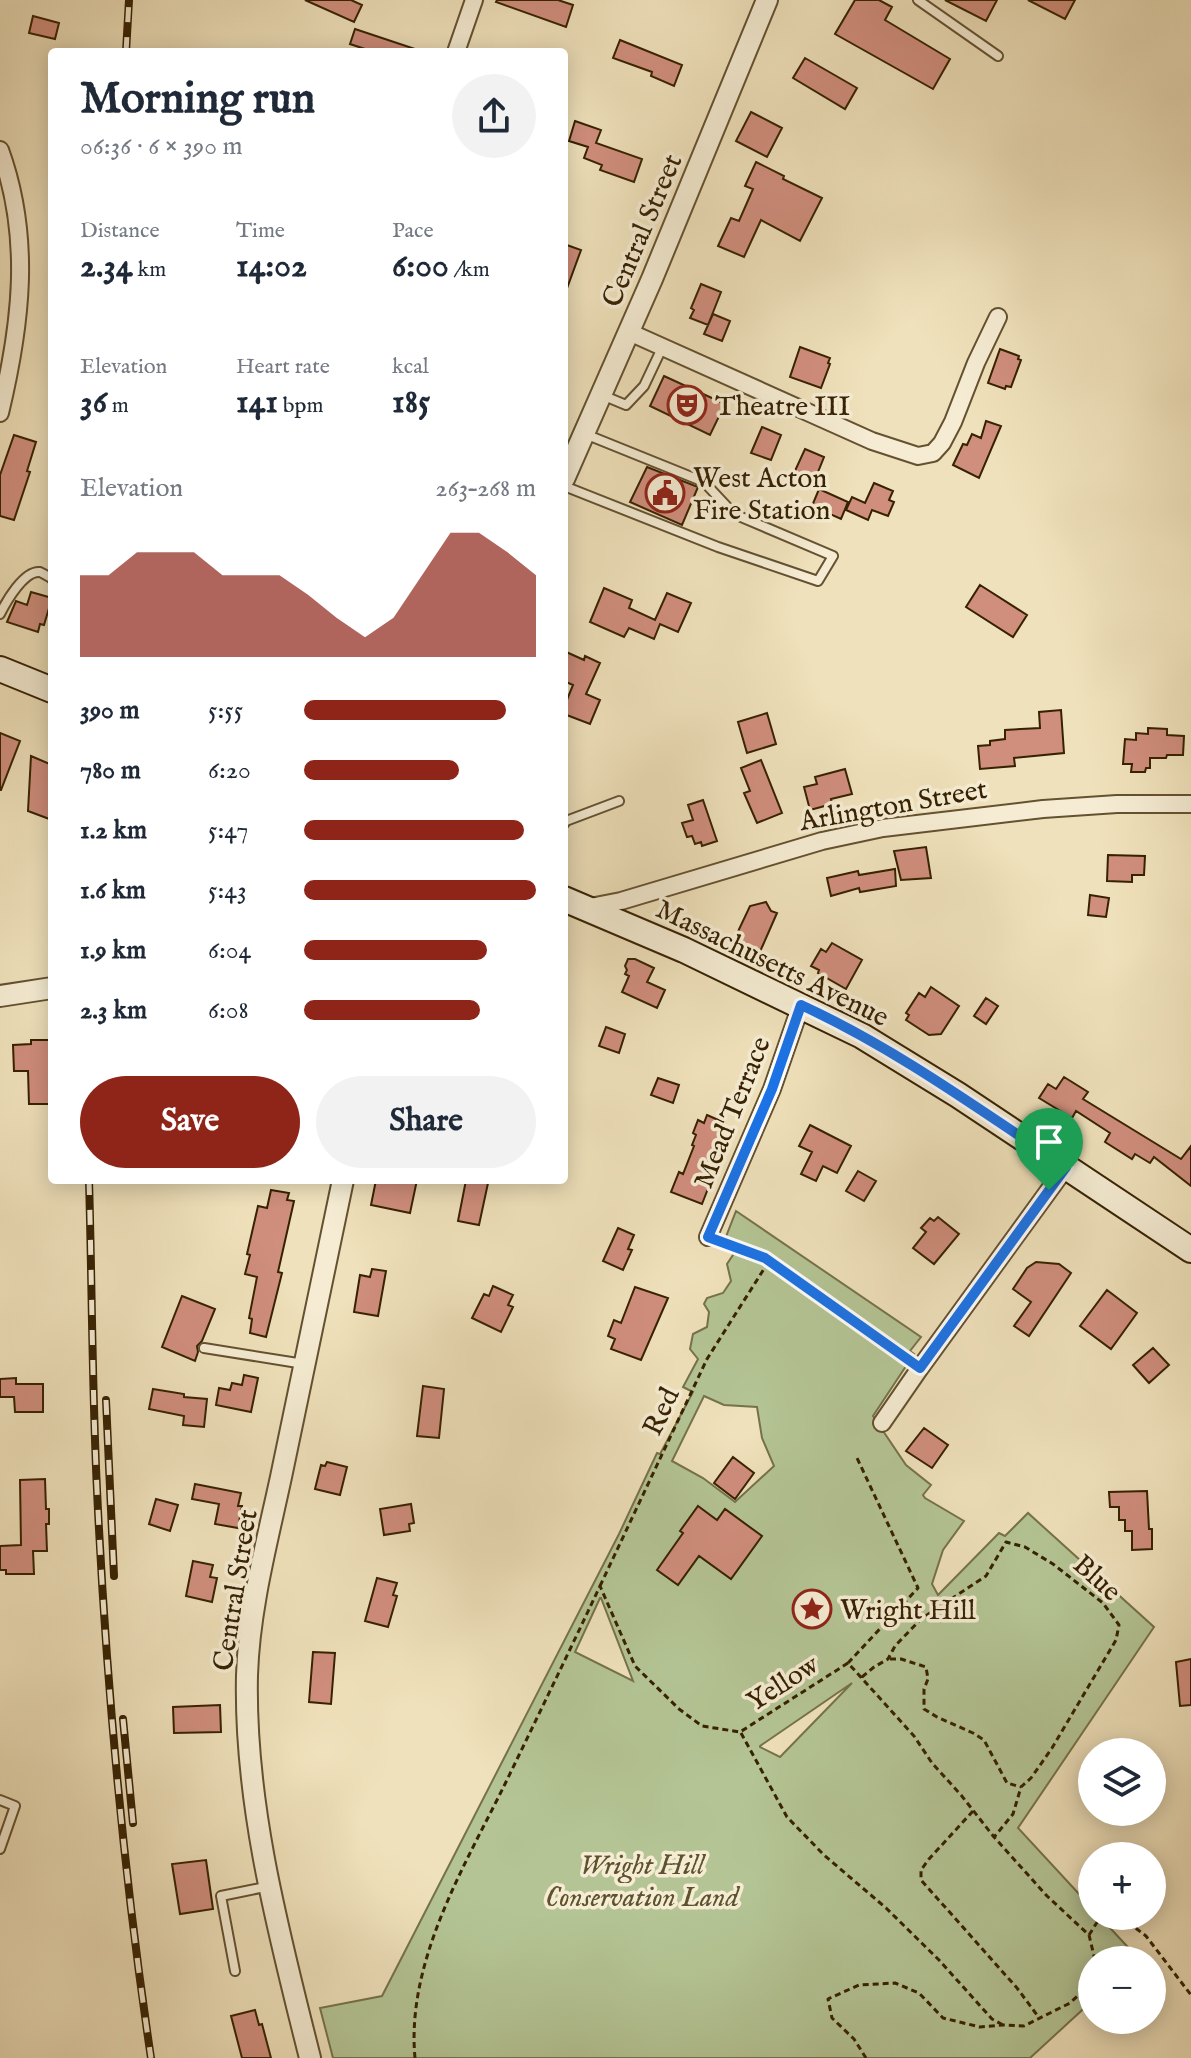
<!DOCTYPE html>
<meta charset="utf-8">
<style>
body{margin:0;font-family:"IM FELL English",serif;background:#f2f2f3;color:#1f2937;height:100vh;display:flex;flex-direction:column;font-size:30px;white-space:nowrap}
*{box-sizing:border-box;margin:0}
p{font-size:26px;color:#747a83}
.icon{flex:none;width:44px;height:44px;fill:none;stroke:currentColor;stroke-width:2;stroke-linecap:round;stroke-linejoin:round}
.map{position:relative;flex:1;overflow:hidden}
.details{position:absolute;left:48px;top:48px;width:520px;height:1136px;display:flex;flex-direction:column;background:#fff;border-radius:8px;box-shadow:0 4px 20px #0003}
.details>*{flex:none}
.buttons{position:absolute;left:1078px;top:1738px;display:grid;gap:16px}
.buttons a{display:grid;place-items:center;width:88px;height:88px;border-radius:50%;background:#fff;box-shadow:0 4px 20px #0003;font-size:40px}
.pin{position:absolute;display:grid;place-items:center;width:68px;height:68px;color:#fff;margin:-82px -34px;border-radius:50% 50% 50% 0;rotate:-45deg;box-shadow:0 0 8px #0007}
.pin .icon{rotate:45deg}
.round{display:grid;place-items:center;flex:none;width:84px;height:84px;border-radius:42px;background:#f2f2f3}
.headline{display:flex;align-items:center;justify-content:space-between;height:136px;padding:0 32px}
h1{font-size:44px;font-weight:700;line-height:60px}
.metrics{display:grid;grid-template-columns:repeat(3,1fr);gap:12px;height:136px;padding:8px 32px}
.metrics div{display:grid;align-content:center}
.metrics b{font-size:34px;font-weight:700}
.metrics small{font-size:22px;font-weight:400}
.metrics p{font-size:22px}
.chart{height:224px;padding:16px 32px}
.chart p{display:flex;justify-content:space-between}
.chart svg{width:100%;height:144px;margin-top:8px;fill:#8f2418;opacity:.7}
.cta{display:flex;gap:16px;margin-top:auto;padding:16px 32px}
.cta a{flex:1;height:92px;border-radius:48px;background:#8f2418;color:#fff;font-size:32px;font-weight:700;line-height:92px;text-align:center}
.cta a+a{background:#f2f2f3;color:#1f2937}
ul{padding:0 32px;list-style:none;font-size:26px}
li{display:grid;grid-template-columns:128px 96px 1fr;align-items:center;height:60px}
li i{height:20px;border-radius:10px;background:#8f2418}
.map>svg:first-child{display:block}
</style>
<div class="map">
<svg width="1191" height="2058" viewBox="0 0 1191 2058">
<rect width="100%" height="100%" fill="#efe1bb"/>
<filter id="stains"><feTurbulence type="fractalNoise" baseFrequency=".0025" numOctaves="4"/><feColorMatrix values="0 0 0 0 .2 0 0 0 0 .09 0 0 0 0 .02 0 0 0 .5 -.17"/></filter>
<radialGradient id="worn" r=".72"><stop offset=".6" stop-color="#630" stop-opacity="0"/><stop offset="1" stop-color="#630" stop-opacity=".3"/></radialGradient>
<path fill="#b4c494" stroke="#75724b" stroke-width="2" fill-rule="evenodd" d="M 736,1211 L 921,1337 L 910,1351 L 914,1354 L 873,1416 L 906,1465 L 931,1485 L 923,1495 L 925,1498 L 964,1521 L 943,1550 L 932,1584 L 938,1595 L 999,1533 L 1005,1536 L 1028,1513 L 1154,1627 L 1018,1828 L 1092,1908 L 1092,1916 L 1099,1916 L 1138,1958 L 1136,1960 L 1092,1960 L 1092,2001 L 1030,2058 L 333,2058 L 320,2008 L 382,1996 L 619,1534 L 657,1453 L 660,1454 L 693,1392 L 683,1387 L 698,1359 L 690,1349 L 693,1334 L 707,1327 L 709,1312 L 704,1304 L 707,1298 L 723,1293 L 731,1281 L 727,1264 L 735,1252 L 722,1247 ZM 704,1396 L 724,1405 L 757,1407 L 762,1438 L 774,1466 L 735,1502 L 703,1478 L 672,1461 ZM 600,1598 L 601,1598 L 633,1681 L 575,1652 ZM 852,1683 L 780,1757 L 760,1747 L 760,1746 Z"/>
<path fill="#d08e7d" stroke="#362102" stroke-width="2" d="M 305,0 L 351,0 L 362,5 L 354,22 Z
M 497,0 L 558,0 L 573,5 L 566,27 L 496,2 Z
M 855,0 L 879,0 L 892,7 L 885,20 L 950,59 L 933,89 L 835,34 Z
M 945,0 L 997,0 L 986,21 Z
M 1028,0 L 1075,0 L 1065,19 Z
M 33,16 L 59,23 L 55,39 L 29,33 Z
M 355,29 L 415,49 L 415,52 L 374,52 L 350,44 Z
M 620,40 L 682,65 L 674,86 L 651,76 L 652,72 L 613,58 Z
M 805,58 L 857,88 L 845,109 L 793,78 Z
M 751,112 L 782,128 L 767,157 L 736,141 Z
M 575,121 L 601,130 L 596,143 L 642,159 L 634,182 L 600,170 L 602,165 L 584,158 L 588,147 L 569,141 Z
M 756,162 L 784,176 L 783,179 L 822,198 L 800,241 L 761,220 L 744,257 L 718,246 L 731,218 L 739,221 L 753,189 L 745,186 Z
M 564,244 L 581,250 L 566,291 L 564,291 Z
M 701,284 L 721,292 L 708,325 L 690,318 L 694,310 L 691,308 Z
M 713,314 L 730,321 L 722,341 L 704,334 Z
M 800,347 L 830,358 L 828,363 L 830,364 L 821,388 L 790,377 Z
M 1000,349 L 1019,356 L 1018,359 L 1021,360 L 1011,387 L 1006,386 L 1005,389 L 988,383 Z
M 664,376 L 725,404 L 710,435 L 650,406 Z
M 986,421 L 1001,426 L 979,478 L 953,465 L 963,444 L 967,445 L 972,434 L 981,438 Z
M 762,427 L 781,435 L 771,460 L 751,453 Z
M 14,435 L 36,442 L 27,471 L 30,472 L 14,520 L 0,516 L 0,475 Z
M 805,449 L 824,457 L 814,482 L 794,473 Z
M 647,467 L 698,487 L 682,525 L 630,502 Z
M 874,483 L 893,491 L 889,500 L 894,502 L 888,516 L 872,510 L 868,520 L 846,510 L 852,497 L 865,503 Z
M 819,489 L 848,502 L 841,519 L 812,506 Z
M 980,585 L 1027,615 L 1013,637 L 966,607 Z
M 604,588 L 632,600 L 629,608 L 655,620 L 667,593 L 691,603 L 678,632 L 660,624 L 654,639 L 629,628 L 624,637 L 590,622 Z
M 31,592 L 52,598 L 44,625 L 40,624 L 38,632 L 7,622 L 16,601 L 27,605 Z
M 564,651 L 584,660 L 585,656 L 600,663 L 586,694 L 600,700 L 590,724 L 564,714 L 564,707 L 573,685 L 564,681 Z
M 1061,710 L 1064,753 L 1014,758 L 1015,766 L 980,769 L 978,746 L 990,745 L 990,741 L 1005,739 L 1005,730 L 1040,728 L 1039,712 Z
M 767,713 L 776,744 L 747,753 L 738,722 Z
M 1148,728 L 1167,729 L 1167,735 L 1184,736 L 1183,755 L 1167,755 L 1166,758 L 1150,758 L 1150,768 L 1146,768 L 1145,772 L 1131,772 L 1132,764 L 1123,764 L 1125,739 L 1136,740 L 1136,733 L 1148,734 Z
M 0,733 L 20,741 L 1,790 L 0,790 Z
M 31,756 L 52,765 L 52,820 L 28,811 Z
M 761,760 L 782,813 L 757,823 L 744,793 L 750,791 L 741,768 Z
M 845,769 L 852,794 L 831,799 L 832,804 L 810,810 L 804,787 L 817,784 L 815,777 Z
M 703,800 L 717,841 L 702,846 L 701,842 L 695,844 L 692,836 L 687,837 L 682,823 L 693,820 L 688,805 Z
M 926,847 L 931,878 L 901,880 L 894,851 Z
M 1108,855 L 1145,856 L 1144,875 L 1132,875 L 1132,882 L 1107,881 Z
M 895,869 L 896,886 L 860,892 L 859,888 L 831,896 L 827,878 L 858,871 L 859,875 Z
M 1090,895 L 1109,898 L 1106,917 L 1088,915 Z
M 766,902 L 771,911 L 777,913 L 759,954 L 733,942 L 750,906 Z
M 832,943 L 862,960 L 846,989 L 818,973 L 819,970 L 811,966 L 821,949 L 826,952 Z
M 628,959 L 635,959 L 654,968 L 647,982 L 665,990 L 657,1008 L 622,992 L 629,976 L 625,974 L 627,970 L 625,966 Z
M 931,987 L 959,1006 L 941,1034 L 929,1035 L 906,1020 L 909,1015 L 906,1013 L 919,993 L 925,997 Z
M 986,998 L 998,1006 L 986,1024 L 974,1016 Z
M 606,1027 L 625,1034 L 619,1053 L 599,1046 Z
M 31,1040 L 52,1040 L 52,1104 L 29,1104 L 28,1071 L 14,1071 L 13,1045 L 31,1044 Z
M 1064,1077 L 1088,1092 L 1083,1099 L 1181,1159 L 1191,1146 L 1191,1186 L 1154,1157 L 1150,1163 L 1135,1154 L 1132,1159 L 1105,1142 L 1110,1133 L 1076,1111 L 1072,1118 L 1039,1098 L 1048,1084 L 1056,1089 Z
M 658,1078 L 679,1085 L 673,1103 L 651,1095 Z
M 707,1115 L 723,1122 L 720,1129 L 730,1132 L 702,1204 L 671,1192 L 679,1172 L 683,1174 L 694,1146 L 692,1145 L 696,1135 L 693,1133 L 698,1120 L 704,1123 Z
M 810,1125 L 851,1146 L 837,1173 L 823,1166 L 816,1181 L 801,1174 L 812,1152 L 799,1146 Z
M 858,1171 L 876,1181 L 864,1201 L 846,1191 Z
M 376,1180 L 417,1180 L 410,1213 L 371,1205 Z
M 466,1180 L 488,1183 L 479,1225 L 458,1221 Z
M 271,1190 L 289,1193 L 287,1200 L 294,1201 L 278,1272 L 282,1273 L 266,1337 L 250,1333 L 252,1319 L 249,1318 L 257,1277 L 245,1274 L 250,1255 L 247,1254 L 258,1206 L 267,1208 Z
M 938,1217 L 959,1234 L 934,1264 L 913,1248 L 926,1232 L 921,1228 L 930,1218 L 934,1221 Z
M 618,1228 L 634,1235 L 628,1249 L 632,1250 L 623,1270 L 603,1261 Z
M 1036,1262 L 1059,1264 L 1071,1273 L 1029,1336 L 1014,1326 L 1031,1302 L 1013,1289 L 1027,1268 Z
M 372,1269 L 386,1271 L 378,1316 L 354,1312 L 360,1275 L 370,1277 Z
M 493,1286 L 513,1295 L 508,1305 L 513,1307 L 501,1332 L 472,1318 L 484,1294 L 489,1296 Z
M 635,1287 L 668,1298 L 641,1360 L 611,1349 L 615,1339 L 608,1336 L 614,1320 L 621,1323 Z
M 1107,1290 L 1137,1313 L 1111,1349 L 1080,1326 Z
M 182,1296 L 215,1309 L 202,1341 L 197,1346 L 198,1352 L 195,1361 L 162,1347 Z
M 1153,1348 L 1169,1365 L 1149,1383 L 1133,1365 Z
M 244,1375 L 258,1378 L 251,1412 L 216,1405 L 219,1388 L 230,1390 L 232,1383 L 242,1385 Z
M 16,1378 L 16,1384 L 43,1384 L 43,1412 L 15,1412 L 14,1397 L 0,1397 L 0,1379 Z
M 423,1386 L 444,1389 L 439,1438 L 417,1436 Z
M 153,1389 L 184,1394 L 184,1397 L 207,1399 L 204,1427 L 183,1425 L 184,1416 L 149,1409 Z
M 924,1428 L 948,1445 L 932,1468 L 906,1451 Z
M 733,1457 L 754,1473 L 735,1499 L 714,1483 Z
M 327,1462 L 347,1467 L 340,1495 L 315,1489 L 321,1465 L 325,1466 Z
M 45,1479 L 46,1509 L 49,1509 L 49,1524 L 46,1524 L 47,1551 L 33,1551 L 34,1574 L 6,1574 L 6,1570 L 0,1570 L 0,1546 L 21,1545 L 20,1480 Z
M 195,1484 L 241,1493 L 238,1506 L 242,1506 L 238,1528 L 215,1524 L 219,1504 L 192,1499 Z
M 1147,1491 L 1149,1529 L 1152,1529 L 1152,1549 L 1132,1550 L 1132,1531 L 1125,1531 L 1125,1520 L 1119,1520 L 1119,1507 L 1110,1507 L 1109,1492 Z
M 156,1499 L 178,1505 L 170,1531 L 149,1524 Z
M 411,1504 L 414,1523 L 409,1524 L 410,1531 L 384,1535 L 380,1509 Z
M 698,1506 L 717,1520 L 725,1509 L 762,1536 L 731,1579 L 699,1556 L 678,1585 L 657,1570 L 683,1533 L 680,1531 Z
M 193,1561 L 213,1565 L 210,1577 L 217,1578 L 212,1602 L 186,1596 Z
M 377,1578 L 397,1583 L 393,1595 L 397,1596 L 388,1627 L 365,1621 Z
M 313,1652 L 335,1653 L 331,1704 L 309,1702 Z
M 1191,1659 L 1191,1705 L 1180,1706 L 1176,1662 Z
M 220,1705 L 221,1732 L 174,1733 L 173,1707 Z
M 206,1860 L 213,1909 L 180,1914 L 172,1864 Z
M 255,2010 L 259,2025 L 262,2024 L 271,2058 L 242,2058 L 231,2016 Z"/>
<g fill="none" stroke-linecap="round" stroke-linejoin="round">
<g stroke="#645130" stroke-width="12">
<path id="service" d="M 918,0 L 998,56
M 602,395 L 626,405 L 644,386 L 662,348
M 564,486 L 718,547 L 818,581 L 833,556 L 734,514 L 704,482 L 585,434
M 0,614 C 6,602 24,570 40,572 C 42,573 51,578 52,579
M 564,824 L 566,821 L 619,801
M 204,1348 L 304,1364
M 0,1800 L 15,1806 L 0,1849
M 235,1971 L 221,1896 L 270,1886"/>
</g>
<g stroke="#645130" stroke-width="20">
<path id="minor" d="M 456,52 L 474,0
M 0,150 C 32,238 21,325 0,413
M 629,332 L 872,441 L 918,456 L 933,453 L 942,443 L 953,422 L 976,363 L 998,317
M 590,907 L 621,901 L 822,841 L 883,828 L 1043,809 L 1117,804 L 1191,804
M 708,1237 L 772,1089 L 801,1005
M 882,1423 L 920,1368 L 1066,1167"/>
</g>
<g stroke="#645130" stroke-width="24">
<path id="tertiary" d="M 564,479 L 652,279 L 767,0
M 0,996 L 52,988
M 310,2058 C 279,1934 244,1804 247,1675 C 249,1609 267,1542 281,1477 C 302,1378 322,1279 343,1180"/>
</g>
<g stroke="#362102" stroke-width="28">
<path id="secondary" d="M 0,669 L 52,690
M 564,899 L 684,950 L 862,1036 L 958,1095 L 1191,1250"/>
</g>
<path stroke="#362102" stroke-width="3" stroke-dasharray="6 4" stroke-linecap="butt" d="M 725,1243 L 765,1258 L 907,1358
M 600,1586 L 707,1359 L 769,1261
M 890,1659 L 901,1659 L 926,1667 L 928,1679 L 924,1689 L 924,1709 L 937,1717 L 973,1733 L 984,1740 L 1007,1783 L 1021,1787
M 848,1663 L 918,1588 L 857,1458
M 862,1677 L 874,1667 L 888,1659 L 895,1646 L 921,1619 L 986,1576 L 1006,1542 L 1025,1547 L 1053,1564 L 1103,1603 L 1119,1625 L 1116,1640 L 1052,1748 L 1031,1778 L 1021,1787 L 1013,1814 L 995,1836
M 741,1733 L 787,1817 L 824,1855 L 886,1908 L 939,1960 L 992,2019 L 1003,2025
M 973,1811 L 929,1859 L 921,1870 L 921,1880 L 1017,1988 L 1040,2019
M 1120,1916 L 1146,1936 L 1191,1995
M 1089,1935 L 1101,1916
M 415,2058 C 406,1962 464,1867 505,1784 C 537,1718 569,1652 600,1586 L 635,1666 L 679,1709 L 702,1726 L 740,1732 L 848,1663 L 914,1736 L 932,1763 L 961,1795 L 994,1837 L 1047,1896 L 1089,1935 L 1095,1960
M 866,2058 L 854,2039 L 832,2018 L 828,1999 L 859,1985 L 895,1983 L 919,1993 L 943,2018 L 980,2027 L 1003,2025 L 1024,2026 L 1070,2003 L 1085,1989 L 1092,1975"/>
<use href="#service" stroke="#f5ecd3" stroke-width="8"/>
<use href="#minor" stroke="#f5ecd3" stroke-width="16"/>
<use href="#tertiary" stroke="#f5ecd3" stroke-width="20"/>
<use href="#secondary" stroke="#f5ecd3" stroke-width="24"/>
<g stroke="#362102" stroke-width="8">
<path id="rail" d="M 126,52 L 129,0
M 89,1180 C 92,1283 92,1387 97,1490 C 106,1680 123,1870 151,2058
M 106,1400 L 114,1576
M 123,1719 L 133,1823"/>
</g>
<use href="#rail" stroke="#f5ecd3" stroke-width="5" stroke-dasharray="15" stroke-linecap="butt"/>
</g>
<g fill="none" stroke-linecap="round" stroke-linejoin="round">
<g stroke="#fff" stroke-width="16">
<path id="route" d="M 801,1005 C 895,1048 980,1110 1066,1167 L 920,1368 L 765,1258 L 708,1237 L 772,1089 Z"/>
</g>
<use href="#route" stroke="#1a73e8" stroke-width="10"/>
</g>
<defs>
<g id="theatre-ring" transform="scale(2)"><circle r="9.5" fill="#f5ecd3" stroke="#8f2418" stroke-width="1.5"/><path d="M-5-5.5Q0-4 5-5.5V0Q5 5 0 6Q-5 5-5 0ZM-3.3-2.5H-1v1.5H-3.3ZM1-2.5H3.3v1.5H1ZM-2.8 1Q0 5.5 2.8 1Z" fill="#8f2418"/></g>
<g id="civic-ring" transform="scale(2)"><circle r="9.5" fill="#f5ecd3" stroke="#8f2418" stroke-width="1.5"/><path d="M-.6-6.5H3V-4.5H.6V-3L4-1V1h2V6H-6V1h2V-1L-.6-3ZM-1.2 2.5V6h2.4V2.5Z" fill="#8f2418"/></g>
<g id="sight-ring" transform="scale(2)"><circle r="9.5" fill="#f5ecd3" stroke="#8f2418" stroke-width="1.5"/><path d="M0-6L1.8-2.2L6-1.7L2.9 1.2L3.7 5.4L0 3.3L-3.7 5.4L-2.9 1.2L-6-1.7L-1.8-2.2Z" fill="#8f2418"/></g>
</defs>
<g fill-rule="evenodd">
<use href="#theatre-ring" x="687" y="405"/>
<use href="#civic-ring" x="665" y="493"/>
<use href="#sight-ring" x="812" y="1609"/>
</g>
<g text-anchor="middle" stroke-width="7" stroke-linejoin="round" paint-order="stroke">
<g font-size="28" fill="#362102" stroke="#f5ecd3">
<text transform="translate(641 230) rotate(-67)" y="10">Central Street</text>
<text transform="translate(893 804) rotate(-10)" y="10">Arlington Street</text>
<text transform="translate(773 962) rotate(26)" y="10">Massachusetts Avenue</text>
<text transform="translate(731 1112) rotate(-68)" y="10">Mead Terrace</text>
<text transform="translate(660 1411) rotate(-65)" y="10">Red</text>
<text transform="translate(1098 1577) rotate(42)" y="10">Blue</text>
<text transform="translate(234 1590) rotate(-81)" y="10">Central Street</text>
<text transform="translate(782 1682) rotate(-33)" y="10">Yellow</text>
</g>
<g font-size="28" fill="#362102" stroke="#f5ecd3" text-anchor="start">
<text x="715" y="415">Theatre III</text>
<text x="693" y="487">West Acton<tspan x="693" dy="32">Fire Station</tspan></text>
<text x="840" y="1619">Wright Hill</text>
</g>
<g font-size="28" font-style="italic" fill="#5c522e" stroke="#f5ecd3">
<text x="642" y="1874">Wright Hill<tspan x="642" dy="32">Conservation Land</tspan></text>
</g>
</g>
<rect width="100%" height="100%" filter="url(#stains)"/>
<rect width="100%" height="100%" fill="url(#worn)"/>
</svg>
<div class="buttons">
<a><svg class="icon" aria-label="layers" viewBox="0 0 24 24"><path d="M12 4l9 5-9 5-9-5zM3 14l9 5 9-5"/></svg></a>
<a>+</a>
<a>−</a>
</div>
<div class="pin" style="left:1049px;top:1190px;background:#1e9e55"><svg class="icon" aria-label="arrive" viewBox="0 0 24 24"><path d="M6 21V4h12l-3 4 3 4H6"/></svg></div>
<section class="details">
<div class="headline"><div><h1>Morning run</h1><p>06:36 · 6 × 390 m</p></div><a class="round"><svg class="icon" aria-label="share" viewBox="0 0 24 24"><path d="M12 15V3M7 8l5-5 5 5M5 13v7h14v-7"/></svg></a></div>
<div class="metrics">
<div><p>Distance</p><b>2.34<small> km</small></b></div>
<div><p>Time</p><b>14:02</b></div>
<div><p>Pace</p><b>6:00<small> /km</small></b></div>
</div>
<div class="metrics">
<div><p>Elevation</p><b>36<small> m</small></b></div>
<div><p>Heart rate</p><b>141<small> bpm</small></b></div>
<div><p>kcal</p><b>185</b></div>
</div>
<div class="chart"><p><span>Elevation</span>263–268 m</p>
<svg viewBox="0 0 160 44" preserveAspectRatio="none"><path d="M0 44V19L10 19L20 12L30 12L40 12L50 19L60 19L70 19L80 25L90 32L100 38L110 32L120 19L130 6L140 6L150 12L160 19V44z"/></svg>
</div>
<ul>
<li><b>390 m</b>5:55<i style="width:87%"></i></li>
<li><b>780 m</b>6:20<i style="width:67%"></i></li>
<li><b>1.2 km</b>5:47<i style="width:95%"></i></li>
<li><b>1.6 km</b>5:43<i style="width:100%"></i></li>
<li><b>1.9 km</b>6:04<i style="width:79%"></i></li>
<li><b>2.3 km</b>6:08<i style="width:76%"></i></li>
</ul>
<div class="cta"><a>Save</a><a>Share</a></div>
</section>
</div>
